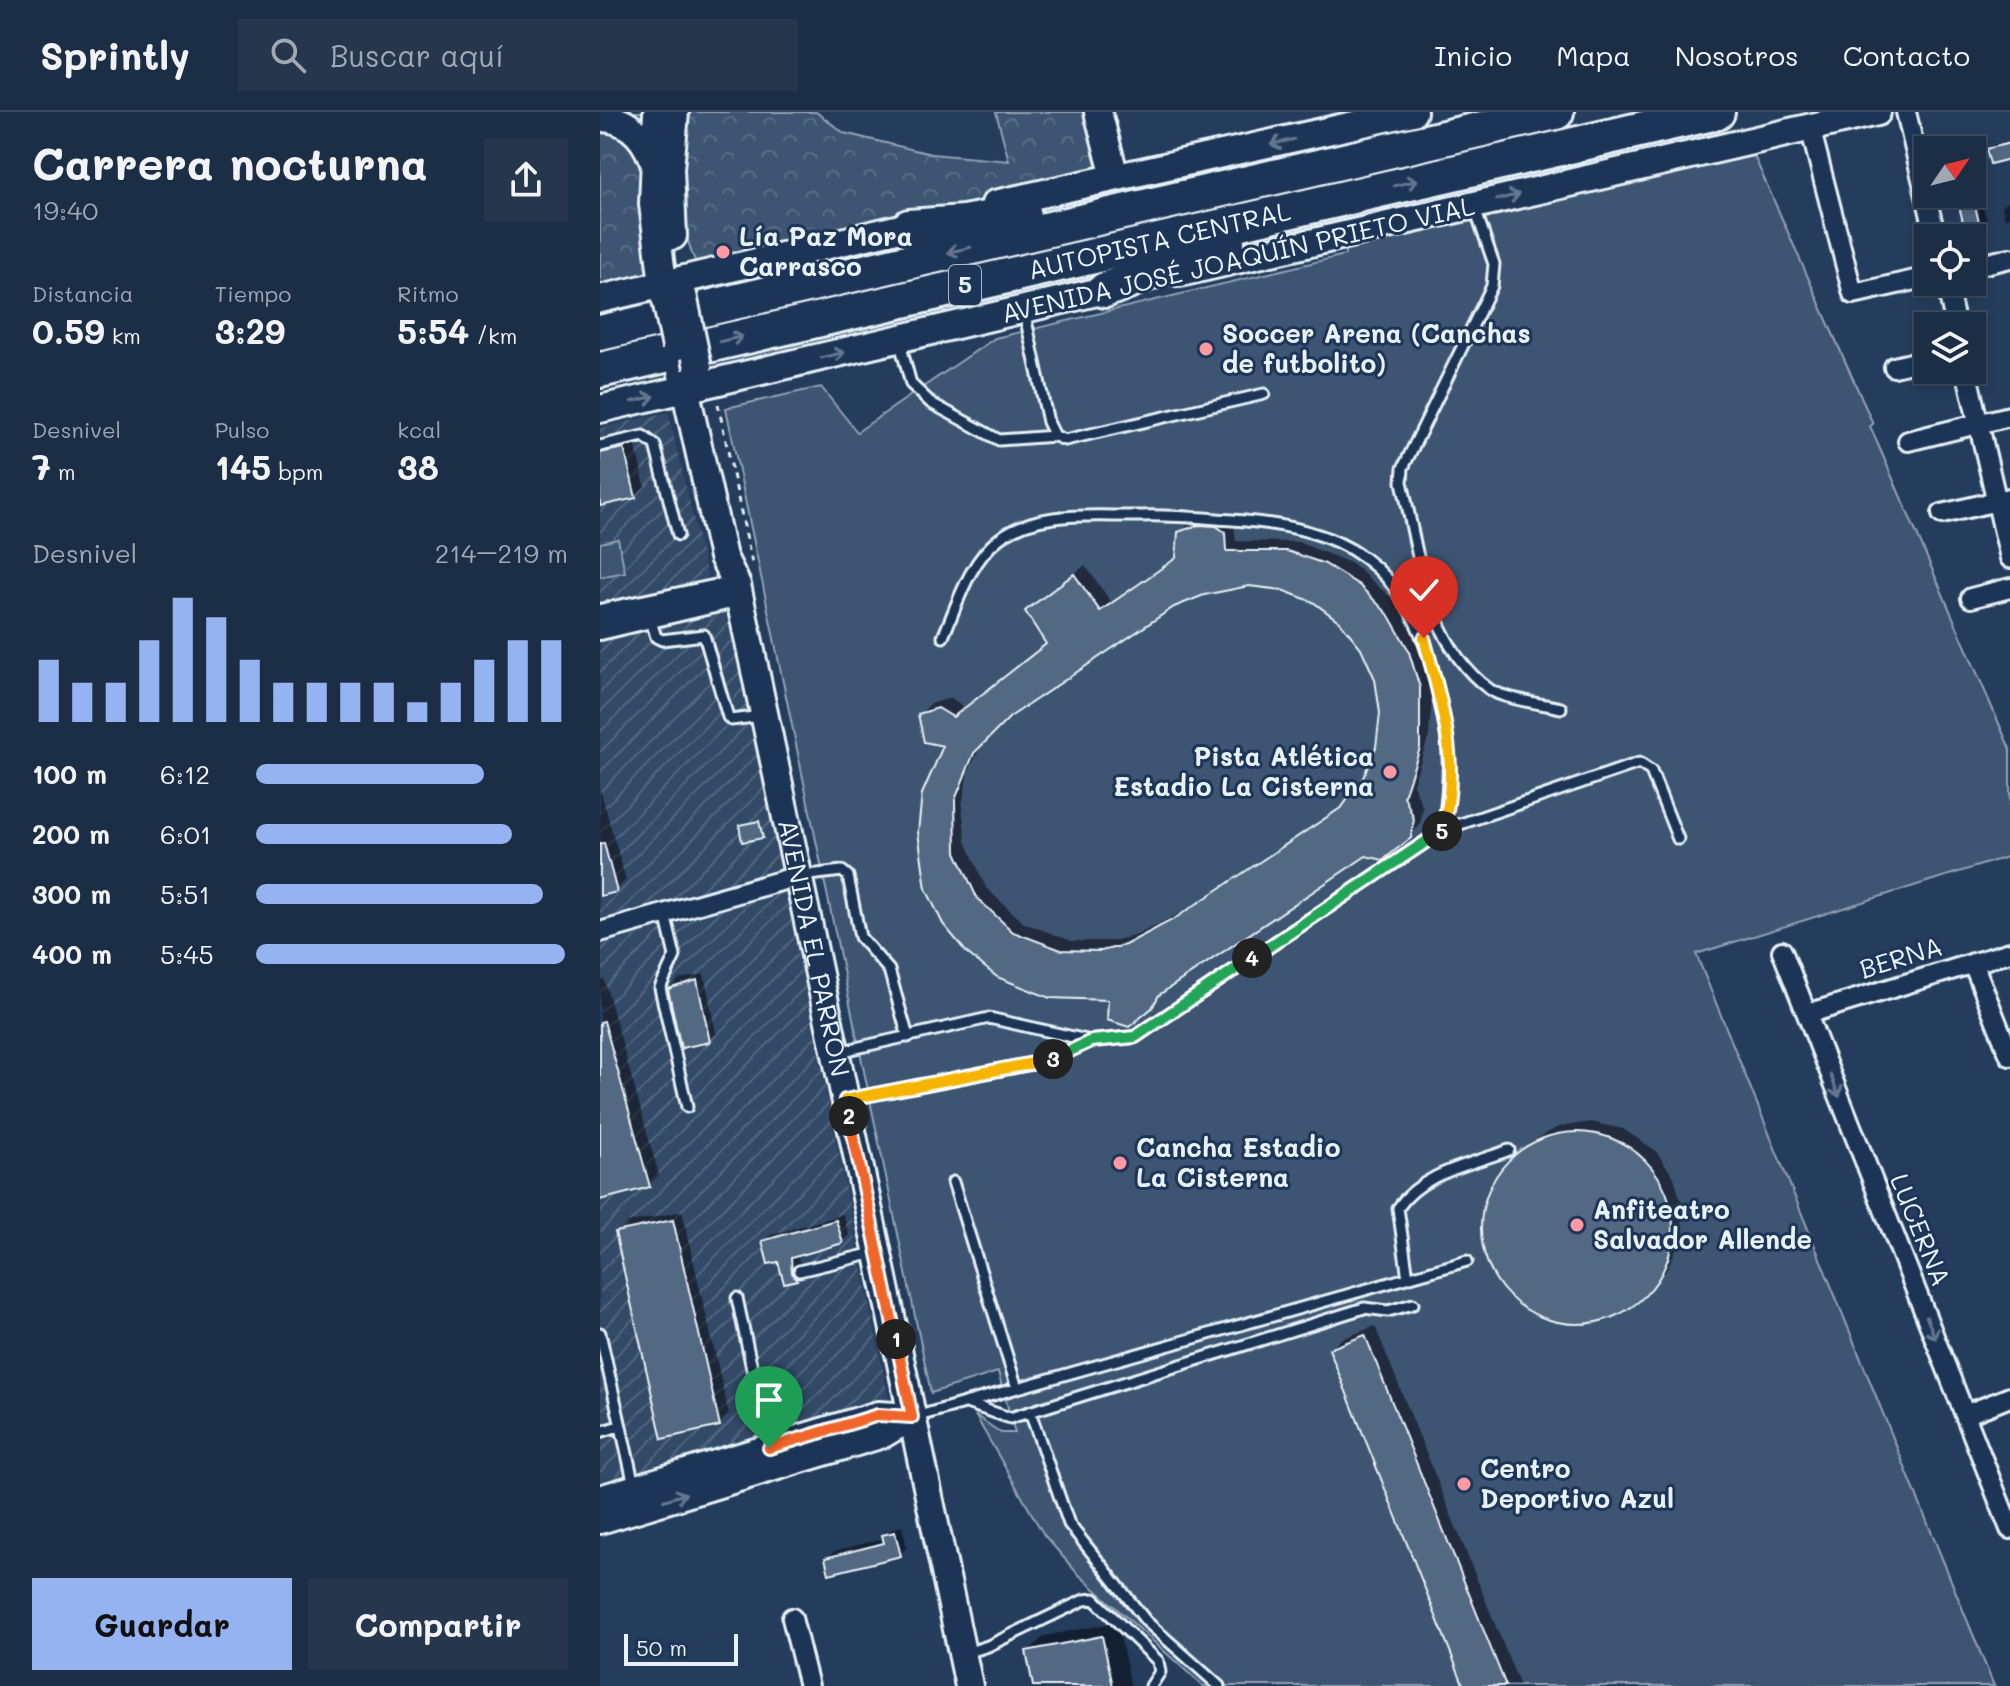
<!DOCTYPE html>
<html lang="es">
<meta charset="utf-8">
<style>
body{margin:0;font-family:Mali,sans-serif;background:#25364d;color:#f1f3f6;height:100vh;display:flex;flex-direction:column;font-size:30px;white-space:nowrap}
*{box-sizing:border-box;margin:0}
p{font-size:26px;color:#a0a8b3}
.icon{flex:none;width:44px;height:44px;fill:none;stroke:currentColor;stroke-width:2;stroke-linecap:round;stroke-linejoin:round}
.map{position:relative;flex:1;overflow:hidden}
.panel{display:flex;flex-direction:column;background:#1c2e46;width:600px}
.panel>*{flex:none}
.needle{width:52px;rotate:55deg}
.fabs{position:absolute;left:1314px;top:24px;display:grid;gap:16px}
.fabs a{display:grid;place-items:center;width:72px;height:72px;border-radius:0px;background:#1c2e46;box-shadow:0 4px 12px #0003,0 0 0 2px #3a4a5f;font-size:40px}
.scale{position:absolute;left:24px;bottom:20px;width:114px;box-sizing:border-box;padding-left:8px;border:4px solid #e8f1f8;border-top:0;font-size:22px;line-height:28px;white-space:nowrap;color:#e8f1f8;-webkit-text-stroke:6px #1d3557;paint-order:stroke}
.pin{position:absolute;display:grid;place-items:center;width:68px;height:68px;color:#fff;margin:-82px -34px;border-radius:50% 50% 50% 0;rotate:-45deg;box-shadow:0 0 8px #0007}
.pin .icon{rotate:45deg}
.km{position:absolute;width:40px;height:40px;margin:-20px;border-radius:50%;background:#222;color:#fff;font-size:22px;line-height:40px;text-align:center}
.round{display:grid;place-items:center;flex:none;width:84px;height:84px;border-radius:0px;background:#25364d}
.overview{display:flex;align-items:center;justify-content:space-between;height:136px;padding:0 32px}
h1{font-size:44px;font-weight:700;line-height:60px}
.figures{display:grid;grid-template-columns:repeat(3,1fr);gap:12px;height:136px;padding:8px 32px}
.figures div{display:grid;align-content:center}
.figures b{font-size:34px;font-weight:700}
.figures small{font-size:22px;font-weight:400}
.figures p{font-size:22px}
.chart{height:224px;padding:16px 32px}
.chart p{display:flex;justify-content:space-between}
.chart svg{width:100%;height:144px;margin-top:8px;stroke:#95b2f1;stroke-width:6}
.primary-button{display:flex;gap:16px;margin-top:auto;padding:16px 32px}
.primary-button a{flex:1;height:92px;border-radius:0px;background:#95b2f1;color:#111;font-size:32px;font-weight:700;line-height:92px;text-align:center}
.primary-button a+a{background:#25364d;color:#f1f3f6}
ul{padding:0 32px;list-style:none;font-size:26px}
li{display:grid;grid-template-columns:128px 96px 1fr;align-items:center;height:60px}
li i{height:20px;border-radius:10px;background:#95b2f1}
header{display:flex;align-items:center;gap:48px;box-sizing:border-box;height:112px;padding:0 40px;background:#1c2e46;border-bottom:2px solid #3a4a5f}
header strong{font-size:38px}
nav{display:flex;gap:44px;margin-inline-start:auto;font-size:28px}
.search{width:560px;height:72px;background:#25364d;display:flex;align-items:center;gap:20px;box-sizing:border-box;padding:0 28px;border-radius:0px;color:#a0a8b3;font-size:30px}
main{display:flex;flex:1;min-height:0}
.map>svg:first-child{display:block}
</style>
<header>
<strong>Sprintly</strong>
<div class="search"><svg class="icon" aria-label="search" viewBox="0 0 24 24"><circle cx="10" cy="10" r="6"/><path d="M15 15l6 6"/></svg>Buscar aquí</div>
<nav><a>Inicio</a><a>Mapa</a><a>Nosotros</a><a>Contacto</a></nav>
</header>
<main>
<section class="panel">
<div class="overview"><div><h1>Carrera nocturna</h1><p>19:40</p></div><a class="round"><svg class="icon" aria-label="share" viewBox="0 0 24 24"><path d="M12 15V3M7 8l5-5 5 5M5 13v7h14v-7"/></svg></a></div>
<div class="figures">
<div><p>Distancia</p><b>0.59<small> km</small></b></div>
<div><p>Tiempo</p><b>3:29</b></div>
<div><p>Ritmo</p><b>5:54<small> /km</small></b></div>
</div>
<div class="figures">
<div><p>Desnivel</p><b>7<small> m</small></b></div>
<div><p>Pulso</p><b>145<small> bpm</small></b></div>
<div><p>kcal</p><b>38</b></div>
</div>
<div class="chart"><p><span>Desnivel</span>214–219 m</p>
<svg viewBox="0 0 160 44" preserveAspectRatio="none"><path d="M5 44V25M15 44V32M25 44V32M35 44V19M45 44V6M55 44V12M65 44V25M75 44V32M85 44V32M95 44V32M105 44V32M115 44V38M125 44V32M135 44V25M145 44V19M155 44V19"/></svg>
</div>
<ul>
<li><b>100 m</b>6:12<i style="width:73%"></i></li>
<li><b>200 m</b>6:01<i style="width:82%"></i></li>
<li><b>300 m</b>5:51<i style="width:92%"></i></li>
<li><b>400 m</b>5:45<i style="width:99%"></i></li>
</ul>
<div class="primary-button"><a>Guardar</a><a>Compartir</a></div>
</section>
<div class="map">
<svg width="1410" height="1574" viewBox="0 0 1410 1574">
<defs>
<pattern id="industrial-furrows" width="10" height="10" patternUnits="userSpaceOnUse" patternTransform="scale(2)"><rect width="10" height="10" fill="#334a68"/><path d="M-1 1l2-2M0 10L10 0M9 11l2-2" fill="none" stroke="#51657e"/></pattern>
<pattern id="park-crowns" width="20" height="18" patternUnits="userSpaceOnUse" patternTransform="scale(2)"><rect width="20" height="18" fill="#3e5472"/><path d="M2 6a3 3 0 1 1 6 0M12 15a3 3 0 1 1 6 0" fill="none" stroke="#5a6d87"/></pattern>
</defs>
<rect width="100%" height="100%" fill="#253d5d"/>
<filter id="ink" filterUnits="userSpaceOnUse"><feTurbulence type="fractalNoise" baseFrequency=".0125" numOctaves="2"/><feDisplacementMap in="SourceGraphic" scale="16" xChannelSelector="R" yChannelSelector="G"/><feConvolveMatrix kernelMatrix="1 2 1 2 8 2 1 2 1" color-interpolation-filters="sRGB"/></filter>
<g filter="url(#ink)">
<path fill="url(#industrial-furrows)" d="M 68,300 L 108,468 L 128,499 L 290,1293 L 0,1381 L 0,316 Z"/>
<path fill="#3e5472" stroke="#93a2b5" stroke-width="2" d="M 1148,40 L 1155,46 L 1273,312 L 1270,314 L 1410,637 L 1410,744 L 1096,842 L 1394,1574 L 603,1574 L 477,1461 L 444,1423 L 375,1303 L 401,1321 L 415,1321 L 398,1260 L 331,1281 L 126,296 L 221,275 L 257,320 L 395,226 L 745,143 L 745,137 Z
M 18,427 L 25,460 L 0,465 L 0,431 Z"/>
<path fill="url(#park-crowns)" stroke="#93a2b5" stroke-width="2" d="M 0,0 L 47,0 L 41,43 L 49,155 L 41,168 L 0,177 Z
M 88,0 L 216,0 L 244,21 L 331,42 L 409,49 L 396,0 L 485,0 L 498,49 L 491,63 L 100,157 C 75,122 84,42 88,0 Z"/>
<path fill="#0007" fill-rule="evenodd" d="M 1410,29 L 1410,45 L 1389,38 L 1393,33 Z
M 1368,32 L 1369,38 L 1353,38 L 1356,36 Z
M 1372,49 L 1388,113 L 1381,121 L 1358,82 L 1372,82 Z
M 1410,89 L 1410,105 L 1405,106 L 1402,94 Z
M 34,327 L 45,374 L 35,384 L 0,392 L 0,334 Z
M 609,404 L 634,410 L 636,429 L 698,430 L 753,452 L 798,492 L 818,526 L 832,585 L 829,624 L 813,672 L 823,696 L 820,713 L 810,724 L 765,741 L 566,876 L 550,895 L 510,886 L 469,887 L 432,879 L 383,852 L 328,776 L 320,739 L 324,683 L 346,632 L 320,602 L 330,592 L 350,586 L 365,596 L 447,531 L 428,499 L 485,453 L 511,490 L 578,443 L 580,421 L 590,410 ZM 632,473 L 683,476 L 729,497 L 762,534 L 777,566 L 782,601 L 778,635 L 765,667 L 749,690 L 586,798 L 537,823 L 512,829 L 472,829 L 424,811 L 386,776 L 366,729 L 362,694 L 368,660 L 384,628 L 409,603 L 573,494 Z
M 0,677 L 26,768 L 16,778 L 0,782 Z
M 104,862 L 116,921 L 109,928 L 83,934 L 71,875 L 79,867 Z
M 4,867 L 59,1063 L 49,1073 L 0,1086 L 0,868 Z
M 991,1010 L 1023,1017 L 1055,1038 L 1074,1065 L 1083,1097 L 1080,1129 L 1066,1159 L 1033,1193 L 1004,1207 L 971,1210 L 939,1203 L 907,1179 L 890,1151 L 883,1118 L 888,1086 L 897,1067 L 918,1042 L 929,1031 L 958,1015 Z
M 82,1099 L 129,1302 L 119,1312 L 17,1121 L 27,1111 Z
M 243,1102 L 249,1123 L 242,1130 L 197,1142 L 202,1160 L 186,1169 L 179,1147 L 164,1129 L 171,1123 Z
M 775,1214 L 920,1574 L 866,1574 L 731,1237 L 741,1227 Z
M 302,1414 L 307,1435 L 300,1442 L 227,1446 L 235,1439 L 285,1426 L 292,1417 Z
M 517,1510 L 531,1574 L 435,1574 L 428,1540 L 444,1524 Z"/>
<path fill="#536782" stroke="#e8f1f8" stroke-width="2" fill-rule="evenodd" d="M 1410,31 L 1410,47 L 1390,52 L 1386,37 Z
M 1356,82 L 1372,82 L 1382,122 L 1367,126 Z
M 24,336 L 36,386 L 0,394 L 0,341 Z
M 598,413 L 616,414 L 625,420 L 626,439 L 687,439 L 725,452 L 759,473 L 788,502 L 808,537 L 820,576 L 820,636 L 804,684 L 814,707 L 811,726 L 783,748 L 766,744 L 559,883 L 552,896 L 529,915 L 507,908 L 508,888 L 450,886 L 397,865 L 367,841 L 343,812 L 326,777 L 318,720 L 322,682 L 343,634 L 324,630 L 318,602 L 338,596 L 353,605 L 446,532 L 425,499 L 474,462 L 500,499 L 576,446 L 578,420 ZM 649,474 L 682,478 L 713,490 L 740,510 L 761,536 L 775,567 L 780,601 L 776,635 L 763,666 L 742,695 L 574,807 L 525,833 L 501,839 L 461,838 L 413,820 L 377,786 L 356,740 L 355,688 L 374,641 L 410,605 L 574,495 L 604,483 Z
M 159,709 L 163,726 L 142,730 L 139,713 Z
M 4,731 L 17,780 L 0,784 L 0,732 Z
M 97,868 L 110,930 L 81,936 L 68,877 Z
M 4,909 L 50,1075 L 0,1088 L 0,910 Z
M881 1116a96 96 0 1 1 192 0a96 96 0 1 1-192 0Z
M 73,1108 L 120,1314 L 62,1327 L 15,1120 Z
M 236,1108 L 243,1131 L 191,1146 L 192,1161 L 197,1168 L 184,1171 L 178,1150 L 168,1152 L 162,1129 Z
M 765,1223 L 906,1574 L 864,1574 L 729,1237 Z
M 295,1420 L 301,1444 L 229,1462 L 225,1446 L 284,1431 L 282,1423 Z
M 502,1524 L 513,1574 L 433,1574 L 426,1539 Z"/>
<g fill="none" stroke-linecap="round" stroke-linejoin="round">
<g stroke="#e8f1f8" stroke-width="15">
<path id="lane" d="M 874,94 L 894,152 L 892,174 L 803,356 L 802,370 C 819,441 826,531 889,577 C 902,587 944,592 961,596
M 424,199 L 448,310 L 455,324 L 465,328 L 664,282
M 300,231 L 311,272 L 331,291 L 399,328 L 455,324
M 0,334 L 43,324 L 55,333 L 78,423
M 50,506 L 56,525 L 62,528 L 104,523 L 128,605 L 131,608 L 161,604
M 843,718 L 1039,651 L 1051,659 L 1078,727
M 201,764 L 242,759 L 248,764 L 260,825 L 289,858 L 308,925
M 65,802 L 75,844 L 60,876 L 87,995
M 238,940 L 389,906 L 491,929 L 535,925 L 843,718 C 852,656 850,624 834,563 C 804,450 745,415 632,408 C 602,406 572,403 541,404 C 495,405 439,397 400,426 C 369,449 358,491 343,525
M 249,987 L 448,949 L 490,929
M 353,1070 L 417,1276
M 199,1159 L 274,1141
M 808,1166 L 798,1096 C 823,1060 870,1053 909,1038
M 137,1186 L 168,1332
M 0,1221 L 34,1373
M 369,1292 L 410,1306 L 764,1196 L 788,1199 L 813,1192
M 430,1300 L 469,1412 L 546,1509 L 619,1574
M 315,1305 L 867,1149
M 0,1320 L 19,1314
M 363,1542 L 388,1534 L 484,1488 L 494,1487 L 558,1549 L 560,1560 L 551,1574"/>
</g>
<g stroke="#e8f1f8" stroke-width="24">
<path id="street" d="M 1306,0 L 1336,126
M 1210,15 L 1253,182 L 1328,165
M 1372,155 L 1410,146
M 1346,170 L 1356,214
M 1294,255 L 1328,247
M 1366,258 L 1410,446
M 1308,329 L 1410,304
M 1342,402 L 1410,386
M 1371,486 L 1410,476
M 0,502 L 137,473
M 0,518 L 139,485
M 0,820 L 198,764
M 1182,839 L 1410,1417
M 1373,851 L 1410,944
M 1207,902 L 1410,840
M 1365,1303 L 1410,1285
M 192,1506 L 209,1574"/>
</g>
<g stroke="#e8f1f8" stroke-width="32">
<g id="secondary">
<path d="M 57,0 L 53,92 L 65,187"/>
<path d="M 498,0 L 515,65"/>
<path d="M 0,6 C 26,6 43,23 52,46"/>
<path d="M 395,92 L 813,0"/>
<path d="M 73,124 L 70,57 L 75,0"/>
<path d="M 580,161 L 1277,0"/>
<path d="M 0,187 L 326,110"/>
<path id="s1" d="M 81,258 L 123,445 L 137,473 L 369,1574"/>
<path d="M 0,297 L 522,174"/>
<path d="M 0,1387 L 278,1303 L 312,1305"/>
<path d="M 0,1408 L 283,1322 L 312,1305"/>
</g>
</g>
<g stroke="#e8f1f8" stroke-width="40">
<g id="highway">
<path d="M 309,115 L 364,111 L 423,100"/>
<path d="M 505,178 L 627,130"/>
<path d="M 0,221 L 956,0"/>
<path id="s2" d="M 0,258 L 1117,0"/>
</g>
</g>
<path stroke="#e8f1f8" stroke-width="3" stroke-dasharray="6 6" stroke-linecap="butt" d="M 118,292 L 153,456"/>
<use href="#lane" stroke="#1d3557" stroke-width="9"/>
<use href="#street" stroke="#1d3557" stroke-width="18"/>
<use href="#secondary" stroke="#1d3557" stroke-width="26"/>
<use href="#highway" stroke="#1d3557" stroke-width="34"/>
<g stroke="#e8f1f8" stroke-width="32" stroke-linecap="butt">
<path id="secondary-bridge" d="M 83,183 L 98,255
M 66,188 L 76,235"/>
</g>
<use href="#secondary-bridge" stroke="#1d3557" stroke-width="26"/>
</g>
<defs><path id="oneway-shaft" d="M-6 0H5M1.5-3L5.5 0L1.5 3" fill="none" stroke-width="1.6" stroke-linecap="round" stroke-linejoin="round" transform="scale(2)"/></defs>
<g stroke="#64778f">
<use href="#oneway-shaft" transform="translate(682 30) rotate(167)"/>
<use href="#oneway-shaft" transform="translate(806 71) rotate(-13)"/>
<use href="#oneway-shaft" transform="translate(908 85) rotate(-13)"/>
<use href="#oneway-shaft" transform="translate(359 138) rotate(167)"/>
<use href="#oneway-shaft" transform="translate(131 227) rotate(-13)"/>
<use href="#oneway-shaft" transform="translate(233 243) rotate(-13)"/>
<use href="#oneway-shaft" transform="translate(43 287) rotate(-13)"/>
<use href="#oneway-shaft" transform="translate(1235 974) rotate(68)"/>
<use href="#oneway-shaft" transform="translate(1331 1216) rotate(68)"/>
<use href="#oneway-shaft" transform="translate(75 1385) rotate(-17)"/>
</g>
</g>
<g fill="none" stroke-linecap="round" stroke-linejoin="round" filter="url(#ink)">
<g stroke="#fff" stroke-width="16">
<path id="split-1" d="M 169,1336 L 278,1303 L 312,1305 L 296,1227"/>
</g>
<g stroke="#fff" stroke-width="16">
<path id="split-2" d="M 249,1004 L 296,1227"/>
</g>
<g stroke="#fff" stroke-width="16">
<path id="split-3" d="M 249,1004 L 245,988 L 453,947"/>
</g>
<g stroke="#fff" stroke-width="16">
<path id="split-4" d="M 453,947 L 491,929 L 535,925 L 652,846"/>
</g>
<g stroke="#fff" stroke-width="16">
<path id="split-5" d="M 652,846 L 842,719"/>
</g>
<g stroke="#fff" stroke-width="16">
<path id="split-6" d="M 824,526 C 841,590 862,654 842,719"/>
</g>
<use href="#split-1" stroke="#f0652b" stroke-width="10"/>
<use href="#split-2" stroke="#f0652b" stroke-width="10"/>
<use href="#split-3" stroke="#f5b400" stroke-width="10"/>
<use href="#split-4" stroke="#22a559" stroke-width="10"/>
<use href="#split-5" stroke="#22a559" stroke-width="10"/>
<use href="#split-6" stroke="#f5b400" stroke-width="10"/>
</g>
<g fill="#ff9aa2" stroke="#1d3557" stroke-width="3">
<circle cx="123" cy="140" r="8"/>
<circle cx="606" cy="237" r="8"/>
<circle cx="790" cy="660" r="8"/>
<circle cx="520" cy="1051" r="8"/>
<circle cx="977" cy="1113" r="8"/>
<circle cx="864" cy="1372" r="8"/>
</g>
<g text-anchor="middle" stroke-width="6" stroke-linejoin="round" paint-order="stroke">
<rect fill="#1d3557" stroke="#abb9c8" stroke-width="2" x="349" y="153" width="32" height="40" rx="6"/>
<g font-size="24" font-weight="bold" fill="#e8f1f8">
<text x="365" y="181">5</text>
</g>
<g font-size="26" font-weight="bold" fill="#e8f1f8" stroke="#1d3557" text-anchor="start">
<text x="139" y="134">Lía Paz Mora<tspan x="139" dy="30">Carrasco</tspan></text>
<text x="622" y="231">Soccer Arena (Canchas<tspan x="622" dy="30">de futbolito)</tspan></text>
<text x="774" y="654" text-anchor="end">Pista Atlética<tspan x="774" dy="30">Estadio La Cisterna</tspan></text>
<text x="536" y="1045">Cancha Estadio<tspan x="536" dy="30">La Cisterna</tspan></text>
<text x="993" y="1107">Anfiteatro<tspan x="993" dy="30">Salvador Allende</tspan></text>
<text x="880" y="1366">Centro<tspan x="880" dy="30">Deportivo Azul</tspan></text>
</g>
<g font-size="26" fill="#e8f1f8" stroke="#1d3557">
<text dy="9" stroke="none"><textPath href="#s2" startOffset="574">AUTOPISTA CENTRAL</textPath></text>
<text transform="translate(638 148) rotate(-13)" y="9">AVENIDA JOSÉ JOAQUÍN PRIETO VIAL</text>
<text dy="9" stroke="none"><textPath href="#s1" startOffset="594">AVENIDA EL PARRÓN</textPath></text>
<text transform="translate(1301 846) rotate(-17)" y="9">BERNA</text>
<text transform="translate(1320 1118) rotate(68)" y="9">LUCERNA</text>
</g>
</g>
</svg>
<div class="fabs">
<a><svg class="needle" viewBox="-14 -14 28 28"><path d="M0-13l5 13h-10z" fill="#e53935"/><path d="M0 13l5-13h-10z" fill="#a0a8b3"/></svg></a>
<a><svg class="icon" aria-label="locate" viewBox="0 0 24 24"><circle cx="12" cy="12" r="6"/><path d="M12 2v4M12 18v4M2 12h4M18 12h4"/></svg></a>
<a><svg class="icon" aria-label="layers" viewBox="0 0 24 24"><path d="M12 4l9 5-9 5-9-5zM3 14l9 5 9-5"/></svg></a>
</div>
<div class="scale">50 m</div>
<div class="pin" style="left:169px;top:1336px;background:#1e9e55"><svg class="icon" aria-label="arrive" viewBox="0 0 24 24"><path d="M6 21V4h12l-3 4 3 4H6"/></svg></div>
<div class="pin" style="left:824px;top:526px;background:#d93025"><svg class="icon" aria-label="check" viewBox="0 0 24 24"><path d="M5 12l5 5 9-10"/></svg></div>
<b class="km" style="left:296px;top:1227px">1</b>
<b class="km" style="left:249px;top:1004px">2</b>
<b class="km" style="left:453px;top:947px">3</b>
<b class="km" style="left:652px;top:846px">4</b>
<b class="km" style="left:842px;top:719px">5</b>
</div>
</main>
